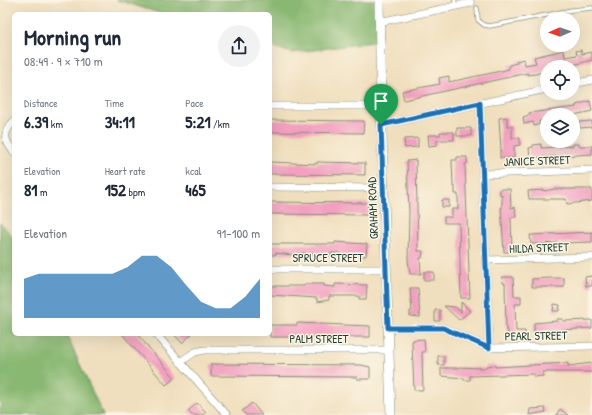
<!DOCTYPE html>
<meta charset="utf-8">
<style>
body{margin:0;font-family:"Patrick Hand",sans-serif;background:#f2f2f3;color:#1f2937;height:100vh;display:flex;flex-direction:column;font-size:15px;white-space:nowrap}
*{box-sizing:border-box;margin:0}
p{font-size:13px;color:#747a83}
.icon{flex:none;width:22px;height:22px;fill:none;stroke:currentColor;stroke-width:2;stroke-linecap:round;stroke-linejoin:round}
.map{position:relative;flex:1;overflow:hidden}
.sheet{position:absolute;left:12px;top:12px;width:260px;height:324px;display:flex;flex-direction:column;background:#fff;border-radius:6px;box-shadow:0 4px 16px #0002}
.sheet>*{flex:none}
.needle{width:26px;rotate:268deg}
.tools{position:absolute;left:540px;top:12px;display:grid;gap:8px}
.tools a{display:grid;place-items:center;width:40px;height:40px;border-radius:50%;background:#fff;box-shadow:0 4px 16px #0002;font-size:20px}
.pin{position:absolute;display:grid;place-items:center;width:34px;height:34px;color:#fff;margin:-41px -17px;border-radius:50% 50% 50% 0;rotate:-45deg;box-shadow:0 0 4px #0007}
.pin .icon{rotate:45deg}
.round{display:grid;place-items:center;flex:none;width:42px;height:42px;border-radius:21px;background:#f2f2f3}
.headline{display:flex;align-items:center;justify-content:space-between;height:68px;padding:0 12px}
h1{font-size:22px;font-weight:800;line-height:30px}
.figures{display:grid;grid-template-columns:repeat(3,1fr);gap:6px;height:68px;padding:4px 12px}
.figures div{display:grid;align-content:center}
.figures b{font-size:17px;font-weight:800}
.figures small{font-size:11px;font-weight:400}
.figures p{font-size:11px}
.chart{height:112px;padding:8px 12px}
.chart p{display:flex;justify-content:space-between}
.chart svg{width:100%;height:72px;margin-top:4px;fill:#1f6fb2;opacity:.7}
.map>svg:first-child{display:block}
</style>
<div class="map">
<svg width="592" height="415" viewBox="0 0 592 415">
<rect width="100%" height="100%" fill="#fcf5e5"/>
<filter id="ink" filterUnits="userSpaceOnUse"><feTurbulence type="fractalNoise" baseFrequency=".025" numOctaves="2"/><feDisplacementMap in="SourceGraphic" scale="8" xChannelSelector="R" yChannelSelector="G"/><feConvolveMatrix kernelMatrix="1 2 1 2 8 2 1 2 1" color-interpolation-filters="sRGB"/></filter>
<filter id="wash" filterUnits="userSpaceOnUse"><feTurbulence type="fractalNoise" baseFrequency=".012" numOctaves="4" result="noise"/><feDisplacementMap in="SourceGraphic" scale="16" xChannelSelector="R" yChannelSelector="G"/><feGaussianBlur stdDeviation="0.9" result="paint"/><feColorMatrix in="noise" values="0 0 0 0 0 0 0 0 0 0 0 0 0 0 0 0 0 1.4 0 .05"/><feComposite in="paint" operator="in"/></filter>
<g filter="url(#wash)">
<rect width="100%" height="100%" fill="#f0dfbe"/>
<path fill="#89b872" stroke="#547a53" d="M 117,0 L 379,0 L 380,41 L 292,53 L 270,46 L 270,14 L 163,14 Z
M 0,223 L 14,238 L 14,334 L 66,334 L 103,415 L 0,415 Z"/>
<g id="blocks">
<path fill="#f29fc0" d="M 564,50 L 565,57 L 577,55 L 576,51 L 581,50 L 582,54 L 592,52 L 592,60 L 569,66 L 547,67 L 547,71 L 535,74 L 528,75 L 528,73 L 404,100 L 402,91 L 440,84 L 439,78 L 449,76 L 449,82 L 501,71 L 509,69 L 509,65 L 517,63 L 516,61 L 524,59 L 525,65 L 536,63 L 534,57 Z
M 590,101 L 592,111 L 574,115 L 547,115 L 547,120 L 539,121 L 540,124 L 534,126 L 533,122 L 524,124 L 523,117 L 529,115 L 529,113 L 576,107 L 576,105 Z
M 507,117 L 507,126 L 512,126 L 512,138 L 520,138 L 520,145 L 514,146 L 514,158 L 500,158 L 500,151 L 501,151 L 499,118 Z
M 270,120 L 364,121 L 363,133 L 270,132 Z
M 592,121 L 592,127 L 580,128 L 579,122 Z
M 457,128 L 471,128 L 471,136 L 457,136 Z
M 440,132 L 454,132 L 454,140 L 437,140 L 437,145 L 429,146 L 428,135 L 440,135 Z
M 418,138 L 418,147 L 405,148 L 404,139 Z
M 541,144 L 541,148 L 573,146 L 573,144 L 579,144 L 579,146 L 592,146 L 592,154 L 530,158 L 529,148 L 533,147 L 533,145 Z
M 457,157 L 467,157 L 467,164 L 465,164 L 470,298 L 461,298 L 459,223 L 444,223 L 444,217 L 452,217 L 452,209 L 458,209 L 458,194 L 455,194 L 455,186 L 453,186 L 452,160 L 457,160 Z
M 416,160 L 418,251 L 423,251 L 422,258 L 420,258 L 421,274 L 410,274 L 408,260 L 409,213 L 407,161 Z
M 270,162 L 317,164 L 317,162 L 365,163 L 365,175 L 270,174 Z
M 500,189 L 510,189 L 511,208 L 515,207 L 516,217 L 511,217 L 512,252 L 504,252 L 501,208 L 502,208 L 502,195 L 500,195 Z
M 555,189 L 592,189 L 592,201 L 567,204 L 566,199 L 529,199 L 528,191 L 544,190 L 544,191 Z
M 442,200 L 449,200 L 449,207 L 442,207 Z
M 270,202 L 368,203 L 367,215 L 270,214 Z
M 592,232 L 592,242 L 531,244 L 530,235 Z
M 335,242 L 367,244 L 366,256 L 342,256 L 341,253 L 331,253 L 331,256 L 324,256 L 323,254 L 312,253 L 312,255 L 306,255 L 306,253 L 293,254 L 293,255 L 275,253 L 275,255 L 270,255 L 270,244 L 335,244 Z
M 424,272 L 434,272 L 434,280 L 424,280 Z
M 592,276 L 592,286 L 586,286 L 585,277 Z
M 502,277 L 513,277 L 514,296 L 521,296 L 521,304 L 515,304 L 516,331 L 525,331 L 525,337 L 508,337 L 508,330 L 506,330 L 505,283 L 503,283 Z
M 550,278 L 564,278 L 564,287 L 532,287 L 532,279 Z
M 304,284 L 324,284 L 324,286 L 335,287 L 335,284 L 367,285 L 366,299 L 359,299 L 359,296 L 329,296 L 329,300 L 317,302 L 317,298 L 270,295 L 270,286 L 304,286 Z
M 410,288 L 418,288 L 420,317 L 410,316 L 410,311 L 412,311 Z
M 461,302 L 470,311 L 459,320 L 444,306 L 455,307 L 461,312 Z
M 554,304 L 560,305 L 559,311 L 553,311 Z
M 435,310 L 440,310 L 440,321 L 435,321 Z
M 557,319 L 563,319 L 563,321 L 592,320 L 592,328 L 534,332 L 534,323 L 557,321 Z
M 297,323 L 370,326 L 370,337 L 270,337 L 270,325 L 297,325 Z
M 122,334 L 137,334 L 175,378 L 166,385 Z
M 174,334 L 192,334 L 182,343 Z
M 424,339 L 425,352 L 422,352 L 423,390 L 414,390 L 412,342 L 413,340 Z
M 438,356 L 444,356 L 444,365 L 438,365 Z
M 568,363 L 568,366 L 592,363 L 592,372 L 543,372 L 543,376 L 534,377 L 534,374 L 470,376 L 470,380 L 464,380 L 464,378 L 441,376 L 441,368 L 459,368 L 459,367 L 481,368 L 486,368 L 486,366 L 495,365 L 495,367 Z
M 211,364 L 361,365 L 370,367 L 370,379 L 357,379 L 357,377 L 211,376 Z
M 197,403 L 206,412 L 202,415 L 192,415 L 188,411 Z
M 252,403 L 262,415 L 246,415 L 242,411 Z
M 545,408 L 546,412 L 529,415 L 530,409 Z
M 560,409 L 568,415 L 556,415 Z"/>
</g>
</g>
<g filter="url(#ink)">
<use href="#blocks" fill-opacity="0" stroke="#888e79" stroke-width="1"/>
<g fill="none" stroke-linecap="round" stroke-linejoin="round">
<g stroke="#888e79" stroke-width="5">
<path id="service" d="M 454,6 L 455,0
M 477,8 L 478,20 L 484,25 L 490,26 L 572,10 L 592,8"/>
</g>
<g stroke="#888e79" stroke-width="8">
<path id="minor" d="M 379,22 L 471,3
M 573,84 L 592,80
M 480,103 L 489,348
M 270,106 L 381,106
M 14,121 C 1,134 5,140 14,153
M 381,125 L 547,89
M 483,174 L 592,170
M 270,187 L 384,188
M 486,260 L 592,257
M 270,269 L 386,269
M 388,328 L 443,328 L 489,348 L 592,346
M 156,334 L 227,415
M 180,362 L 195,352 L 205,350 L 389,350"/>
</g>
<g stroke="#888e79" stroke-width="10">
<path id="secondary" d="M 379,0 L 381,106 L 391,415"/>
</g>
<use href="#service" stroke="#fff" stroke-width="3.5"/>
<use href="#minor" stroke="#fff" stroke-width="7"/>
<use href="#secondary" stroke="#fff" stroke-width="9"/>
</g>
</g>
<g fill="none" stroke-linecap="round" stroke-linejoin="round" filter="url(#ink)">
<g stroke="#fff" stroke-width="8">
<path id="route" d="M 480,103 L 489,348 L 443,328 L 388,328 L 381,125 Z"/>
</g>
<use href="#route" stroke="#1f6fb2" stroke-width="5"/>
</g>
<g text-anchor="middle" stroke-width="3" stroke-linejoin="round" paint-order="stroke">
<g font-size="12" fill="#1f3d34" stroke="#fcf5e5">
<text transform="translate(537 161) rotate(-2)" y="4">JANICE STREET</text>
<text transform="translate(373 208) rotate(-92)" y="4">GRAHAM ROAD</text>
<text transform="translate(539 248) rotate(-2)" y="4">HILDA STREET</text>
<text x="328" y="262">SPRUCE STREET</text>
<text transform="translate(536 336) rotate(-1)" y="4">PEARL STREET</text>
<text x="319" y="343">PALM STREET</text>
</g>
</g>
</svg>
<div class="tools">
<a><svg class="needle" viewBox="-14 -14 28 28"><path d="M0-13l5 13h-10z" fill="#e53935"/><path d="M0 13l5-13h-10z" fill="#747a83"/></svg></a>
<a><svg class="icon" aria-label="locate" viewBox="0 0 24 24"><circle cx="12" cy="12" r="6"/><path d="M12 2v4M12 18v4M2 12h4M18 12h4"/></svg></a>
<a><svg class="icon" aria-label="layers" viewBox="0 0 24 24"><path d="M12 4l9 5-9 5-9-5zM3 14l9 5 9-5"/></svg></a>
</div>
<div class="pin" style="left:381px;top:125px;background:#1e9e55"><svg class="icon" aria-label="arrive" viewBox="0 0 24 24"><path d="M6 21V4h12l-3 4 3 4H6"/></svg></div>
<section class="sheet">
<div class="headline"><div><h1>Morning run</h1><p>08:49 · 9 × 710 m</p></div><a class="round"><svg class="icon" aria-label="share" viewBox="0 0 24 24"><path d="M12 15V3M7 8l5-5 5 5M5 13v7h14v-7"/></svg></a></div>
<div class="figures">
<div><p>Distance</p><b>6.39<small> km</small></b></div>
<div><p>Time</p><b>34:11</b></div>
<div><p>Pace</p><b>5:21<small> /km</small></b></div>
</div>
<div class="figures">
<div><p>Elevation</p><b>81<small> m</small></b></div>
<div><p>Heart rate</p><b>152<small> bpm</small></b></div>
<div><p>kcal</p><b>465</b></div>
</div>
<div class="chart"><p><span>Elevation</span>91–100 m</p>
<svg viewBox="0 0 160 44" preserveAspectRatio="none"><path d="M0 44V20L10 17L20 17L30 17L40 17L50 17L60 17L70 13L80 6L90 6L100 13L110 24L120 34L130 38L140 38L150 31L160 20V44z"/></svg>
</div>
</section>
</div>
